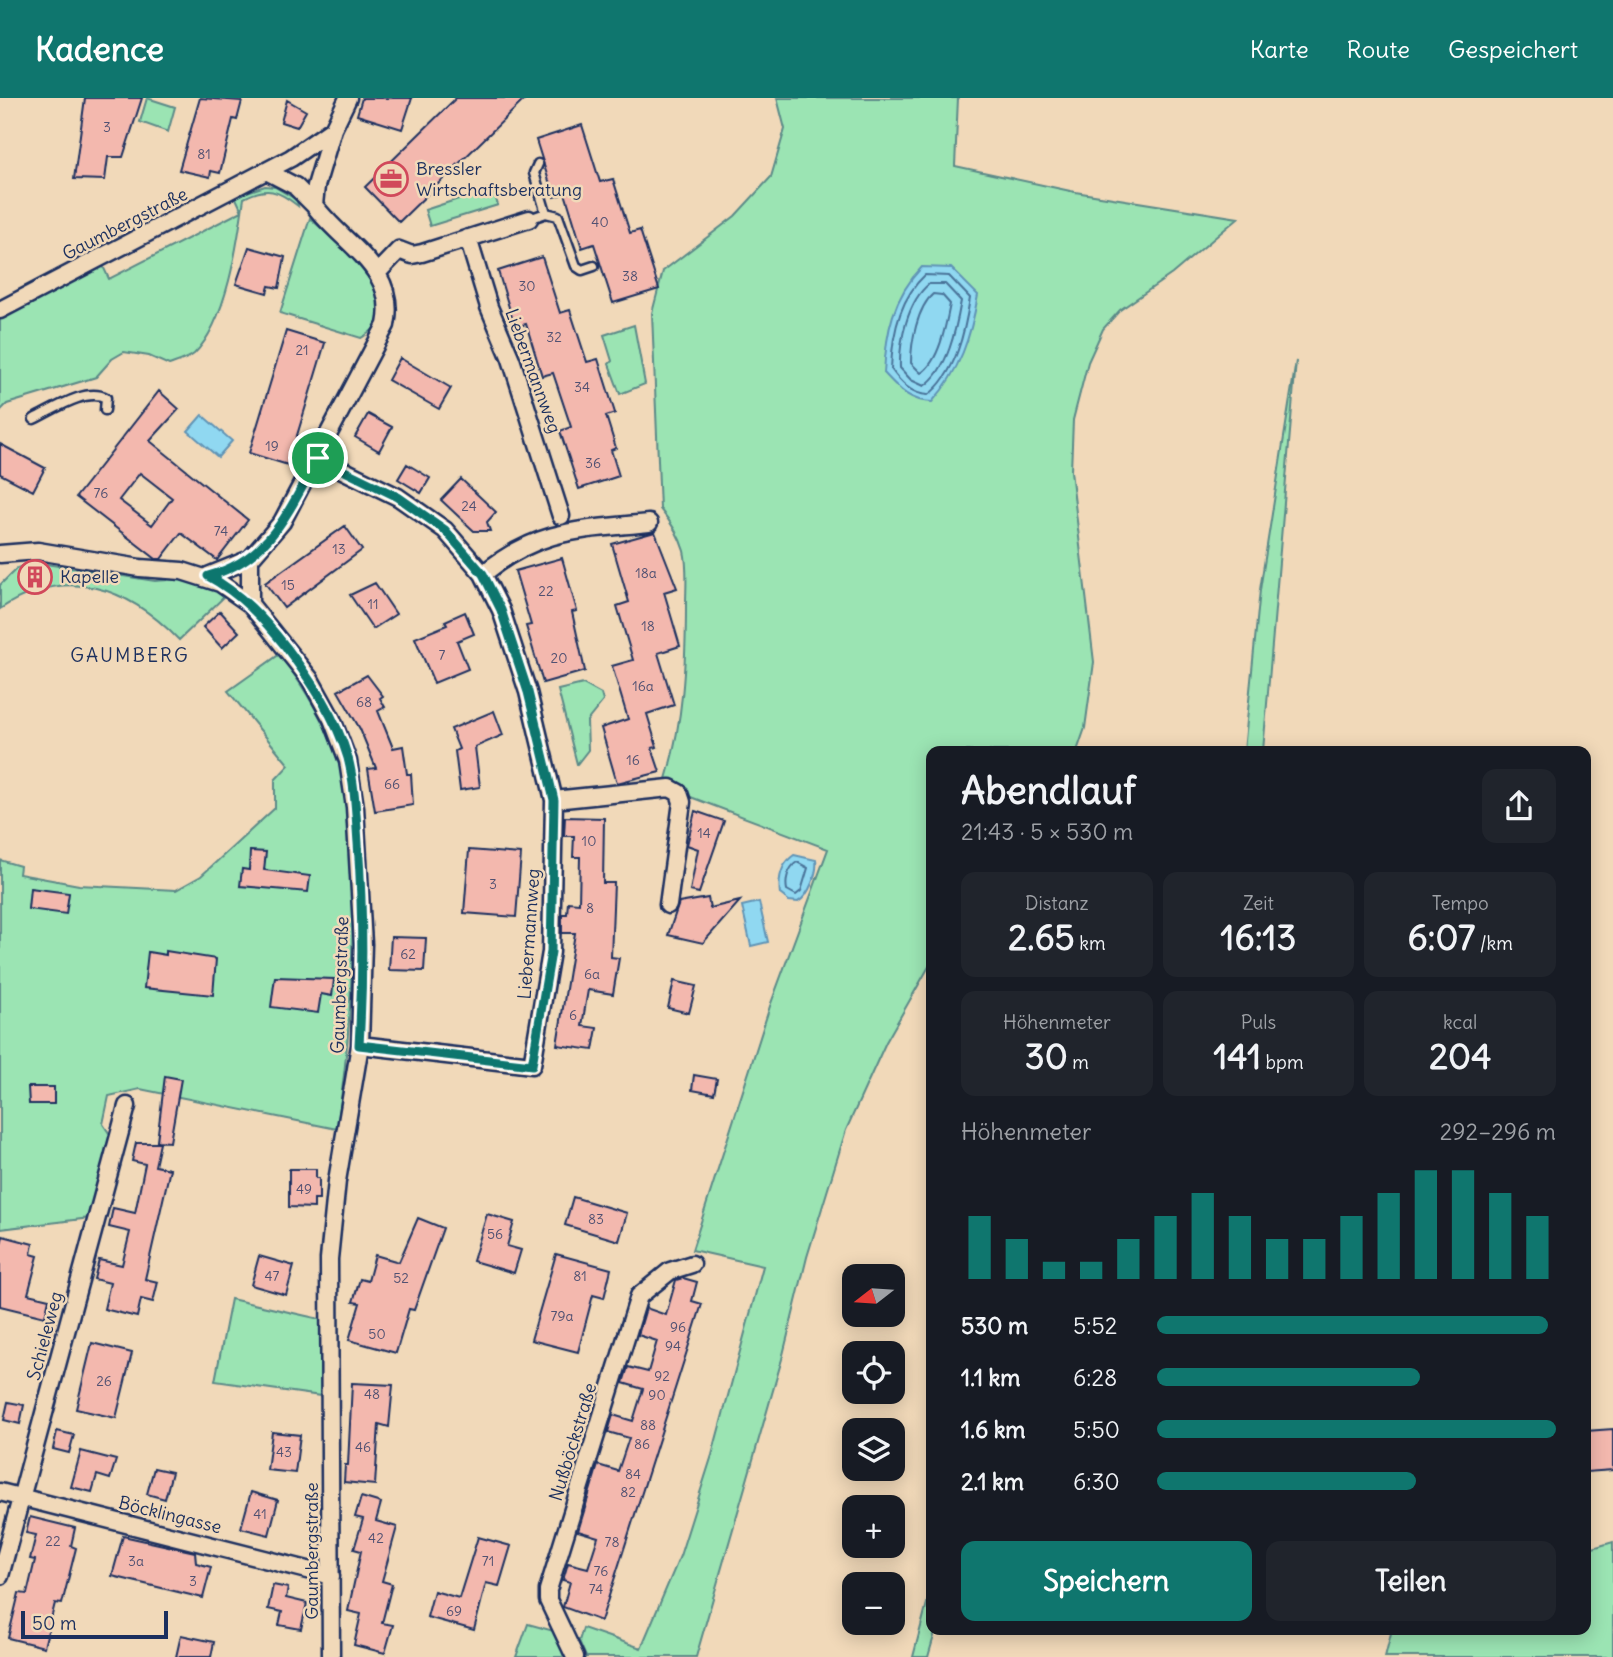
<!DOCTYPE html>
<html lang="de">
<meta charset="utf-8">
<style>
body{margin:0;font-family:Delius,sans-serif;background:#20242c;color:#f1f3f6;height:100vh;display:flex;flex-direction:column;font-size:26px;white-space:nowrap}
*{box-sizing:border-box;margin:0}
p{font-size:23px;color:#9ea1a6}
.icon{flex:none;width:38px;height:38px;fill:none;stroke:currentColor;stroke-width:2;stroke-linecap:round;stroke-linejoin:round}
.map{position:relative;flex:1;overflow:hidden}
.sheet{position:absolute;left:926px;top:648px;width:665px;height:889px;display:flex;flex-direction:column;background:#171b24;border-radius:14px;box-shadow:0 4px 18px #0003}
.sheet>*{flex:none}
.needle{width:46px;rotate:253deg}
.controls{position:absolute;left:842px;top:1166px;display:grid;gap:14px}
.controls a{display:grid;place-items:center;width:63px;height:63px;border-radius:14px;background:#171b24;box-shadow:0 4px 18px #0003;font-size:35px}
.scale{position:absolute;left:21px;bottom:18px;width:147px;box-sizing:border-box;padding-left:7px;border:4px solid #1b2f5e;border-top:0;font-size:19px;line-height:24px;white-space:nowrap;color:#1b2f5e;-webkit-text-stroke:5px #f1d9b9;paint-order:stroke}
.pin{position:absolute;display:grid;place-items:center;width:60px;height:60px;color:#fff;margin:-30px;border:4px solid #fff;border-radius:50%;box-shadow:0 2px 7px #0007}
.round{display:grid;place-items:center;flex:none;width:74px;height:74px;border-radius:14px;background:#20242c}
.head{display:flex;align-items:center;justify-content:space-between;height:119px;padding:0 35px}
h1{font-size:38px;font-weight:700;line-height:52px}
.stats{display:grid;grid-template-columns:repeat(3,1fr);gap:10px;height:119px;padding:7px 35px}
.stats div{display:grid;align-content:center;border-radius:14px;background:#20242c;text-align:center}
.stats b{font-size:35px;font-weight:700}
.stats small{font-size:19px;font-weight:400}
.stats p{font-size:19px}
.chart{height:196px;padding:14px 35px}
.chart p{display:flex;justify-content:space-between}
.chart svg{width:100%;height:126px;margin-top:7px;stroke:#0f766e;stroke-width:6}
.action{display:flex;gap:14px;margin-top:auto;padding:14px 35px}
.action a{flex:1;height:80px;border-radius:14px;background:#0f766e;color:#fff;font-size:28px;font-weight:700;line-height:80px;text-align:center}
.action a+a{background:#20242c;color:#f1f3f6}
ul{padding:0 35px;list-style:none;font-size:23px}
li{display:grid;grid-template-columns:112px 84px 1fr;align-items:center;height:52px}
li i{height:18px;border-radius:9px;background:#0f766e}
header{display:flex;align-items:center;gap:42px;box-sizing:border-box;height:98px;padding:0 35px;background:#0f766e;color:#fff}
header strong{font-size:33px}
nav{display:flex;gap:38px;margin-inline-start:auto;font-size:24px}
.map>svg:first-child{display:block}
</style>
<header>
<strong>Kadence</strong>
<nav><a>Karte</a><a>Route</a><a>Gespeichert</a></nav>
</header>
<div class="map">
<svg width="1613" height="1559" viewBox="0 0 1613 1559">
<rect width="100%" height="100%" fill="#f1d9b9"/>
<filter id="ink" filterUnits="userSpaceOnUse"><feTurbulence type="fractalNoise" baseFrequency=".0143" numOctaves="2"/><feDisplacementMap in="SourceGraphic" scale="14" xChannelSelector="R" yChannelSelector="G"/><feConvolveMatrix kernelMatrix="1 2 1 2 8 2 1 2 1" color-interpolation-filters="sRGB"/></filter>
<g filter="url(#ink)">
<path fill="#9be4b3" stroke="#5b8a88" stroke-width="2" d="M 147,0 L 175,9 L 168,34 L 140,24 Z
M 777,0 L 958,0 L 955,68 L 1075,94 L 1238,120 L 1172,176 L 1120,212 L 1103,231 L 1088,264 L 1073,322 L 1071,373 L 1094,564 L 1085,630 L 1077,653 L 931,653 L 931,865 L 886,944 L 846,1032 L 807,1159 L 782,1261 L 696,1559 L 586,1559 L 579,1543 L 583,1530 L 641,1550 L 680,1458 L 712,1357 L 763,1168 L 692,1152 L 770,908 L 828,751 L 688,698 L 666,681 C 683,624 686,566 686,506 C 686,490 688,469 684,453 C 679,436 671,424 660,411 L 652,215 L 663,173 L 735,118 L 771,79 L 785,31 Z
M 265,88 L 275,89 L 297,102 L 298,108 C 278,92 267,88 244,100 C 238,143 227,224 194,256 C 188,261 177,264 169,267 L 149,258 L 124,254 L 112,261 L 96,279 L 7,306 L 0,313 L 0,220 L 103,168 L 109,181 L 242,113 L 235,98 Z
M 492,90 L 498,107 L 430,128 L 425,112 Z
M 310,120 C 335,144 419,209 361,240 L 280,215 Z
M 634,227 L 645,286 L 620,296 L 609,266 L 612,263 L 604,237 Z
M 1296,263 L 1263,653 L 1244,653 L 1260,492 Z
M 33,464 L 155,483 L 167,482 L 167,479 C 190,480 205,487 225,498 L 179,542 C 127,488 66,467 0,511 L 0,487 L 17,470 Z
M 280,556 C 304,590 326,624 338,663 C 346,688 347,717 349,743 C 357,840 351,935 337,1031 L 140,991 L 109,998 L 103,1026 L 111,1038 L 90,1120 L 0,1131 L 0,762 L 20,768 L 19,776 L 79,787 L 176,792 L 201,778 L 275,710 L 275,682 L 289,667 L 228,593 Z
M 583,586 L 601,596 L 603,603 L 587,623 L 588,652 L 577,666 L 558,592 Z
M 231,1201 L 320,1221 L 321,1298 L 215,1283 Z
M 1613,1444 L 1613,1559 L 1385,1559 L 1392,1531 L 1586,1531 L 1586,1452 Z
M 931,1490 L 931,1531 L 936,1531 L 928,1559 L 913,1559 Z
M 528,1526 L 554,1533 L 567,1559 L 516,1559 Z"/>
<path fill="#90d8f1" stroke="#6194b6" stroke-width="2" d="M 922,169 L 951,170 L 978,197 C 971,238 960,273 932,304 C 909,303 899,291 884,275 C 886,234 893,199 922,169 Z
M 202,317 L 232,343 L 218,359 L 188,333 Z
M 794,757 L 816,762 C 818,774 809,798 798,804 L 789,803 L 780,796 C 778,780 781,766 794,757 Z
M 759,804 L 768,844 L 751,848 L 742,808 Z"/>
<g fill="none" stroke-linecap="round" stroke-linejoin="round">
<path stroke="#4a7399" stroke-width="2" d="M 925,177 L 949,178 L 970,200 C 965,233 956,276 928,297 C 911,296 900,284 891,271 C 892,238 900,200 925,177 Z
M 929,186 L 945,186 L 961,203 C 956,231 948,272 924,288 L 911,282 L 900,270 C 899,243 908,203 929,186 Z
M 933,196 L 942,197 L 950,206 C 946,227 939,264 921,275 L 911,265 C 911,245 917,210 933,196 Z
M 797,764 L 808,770 L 801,793 L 796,797 L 787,792 C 785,782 788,770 797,764 Z"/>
</g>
<path fill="#f3b8ae" stroke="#1b2f5e" stroke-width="2" fill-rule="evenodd" d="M 85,0 L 142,0 L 123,59 L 108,59 L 105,82 L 74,81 Z
M 200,0 L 242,3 L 237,22 L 233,21 L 220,75 L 211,73 L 210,79 L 179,72 Z
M 362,0 L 412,0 L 402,31 L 357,17 Z
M 456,0 L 526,0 L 399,124 L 365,89 Z
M 287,2 L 306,13 L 297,29 L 281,24 Z
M 582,27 L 600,84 L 613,81 L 630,135 L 640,132 L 659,191 L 613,205 L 594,146 L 582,150 L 565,95 L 554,99 L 536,42 Z
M 249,149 L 285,159 L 279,190 L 269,188 L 267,195 L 236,186 Z
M 542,159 L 560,215 L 570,212 L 587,264 L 598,261 L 615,315 L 606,318 L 616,350 L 611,352 L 619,378 L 579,391 L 560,333 L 571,329 L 553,275 L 542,278 L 526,226 L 515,229 L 498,173 Z
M 286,233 L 325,245 L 288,367 L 249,355 Z
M 400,260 L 451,290 L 439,311 L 388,282 Z
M 159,293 L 179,311 L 150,343 L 248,422 L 217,462 L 181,435 L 161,461 L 156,461 L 76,399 ZM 140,375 L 172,400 L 152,427 L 119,402 Z
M 368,316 L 392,329 L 379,353 L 355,339 Z
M 0,346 L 45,370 L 33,393 L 0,376 Z
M 407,366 L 430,380 L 421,395 L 398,381 Z
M 461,381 L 496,414 L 487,424 L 490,433 L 474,433 L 441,402 Z
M 345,428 L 362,452 L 284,510 L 265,485 Z
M 655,434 L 677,490 L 664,494 L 680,548 L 658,555 L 674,607 L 647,616 L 657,649 L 652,650 L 660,674 L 617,685 L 601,630 L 628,621 L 612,568 L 633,562 L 617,508 L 629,504 L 612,446 Z
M 562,460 L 577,513 L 572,514 L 585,573 L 543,585 L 526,528 L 531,527 L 515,473 Z
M 375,485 L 396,516 L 373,531 L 350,497 Z
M 220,513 L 239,534 L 222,550 L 203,529 Z
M 465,514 L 474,536 L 457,543 L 468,571 L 434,585 L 415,540 L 447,527 L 445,523 Z
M 367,577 L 383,598 L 380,600 L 385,609 L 378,613 L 393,650 L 403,648 L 407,676 L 411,676 L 413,707 L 375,713 L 368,671 L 376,670 L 360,631 L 338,593 Z
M 494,613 L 503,637 L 475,649 L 480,689 L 460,692 L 455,653 L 459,651 L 451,631 Z
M 695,713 L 724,723 L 699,795 L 690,793 L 698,751 L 687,747 Z
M 565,719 L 604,720 L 603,785 L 614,785 L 611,859 L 619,860 L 613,896 L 588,892 L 582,928 L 597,930 L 593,952 L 557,947 L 575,835 L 562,835 L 562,816 L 567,816 L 568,804 L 579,805 L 580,759 L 573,759 L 574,738 L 564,738 Z
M 469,752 L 521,756 L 516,819 L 464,815 Z
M 250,753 L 266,754 L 264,772 L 310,778 L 308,794 L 240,788 L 242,771 L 249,772 Z
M 30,790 L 69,795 L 66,816 L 28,811 Z
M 708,800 L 710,810 L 740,803 L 703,845 L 668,837 L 679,805 Z
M 391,839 L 426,840 L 424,873 L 389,872 Z
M 166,853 L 216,861 L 213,897 L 144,890 L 148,854 L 166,857 Z
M 275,879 L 334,881 L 332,898 L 321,896 L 318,915 L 271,909 Z
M 674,883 L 696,888 L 689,915 L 668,910 Z
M 694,977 L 717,981 L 714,996 L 692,992 Z
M 165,978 L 181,981 L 170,1044 L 157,1043 Z
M 28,989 L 54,989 L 54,1006 L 29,1006 Z
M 136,1045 L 160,1045 L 155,1068 L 170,1071 L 145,1181 L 158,1184 L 153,1204 L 141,1201 L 137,1219 L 104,1211 L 110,1185 L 94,1181 L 99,1162 L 122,1167 L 130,1134 L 109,1129 L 113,1110 L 135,1115 L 145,1066 L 132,1063 Z
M 289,1071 L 316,1071 L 316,1080 L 319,1080 L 319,1101 L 314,1101 L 314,1110 L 289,1109 Z
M 573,1099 L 627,1115 L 619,1143 L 565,1127 Z
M 487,1116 L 514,1124 L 507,1148 L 521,1152 L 514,1175 L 473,1163 Z
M 418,1120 L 443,1130 L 414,1212 L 409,1211 L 396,1255 L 349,1242 L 360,1205 L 353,1204 L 360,1181 L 368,1183 L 375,1157 L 399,1164 Z
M 3,1138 L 33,1146 L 31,1156 L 38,1158 L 28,1196 L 49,1201 L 45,1219 L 0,1208 L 0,1150 Z
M 556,1156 L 611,1171 L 604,1200 L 593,1197 L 578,1254 L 531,1242 Z
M 259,1158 L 294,1168 L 286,1197 L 251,1187 Z
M 683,1180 L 697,1184 L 692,1203 L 702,1206 L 601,1523 L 563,1509 L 570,1484 L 563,1482 L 568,1465 L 588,1470 L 598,1439 L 578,1433 L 598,1367 L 618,1373 L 629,1340 L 608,1334 L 613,1317 L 633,1323 L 643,1291 L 623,1285 L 628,1269 L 648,1274 L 657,1243 L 638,1237 L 646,1210 L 666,1217 L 676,1182 Z
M 92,1245 L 132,1255 L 116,1320 L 76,1311 Z
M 352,1285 L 393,1287 L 389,1329 L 379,1326 L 375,1387 L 344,1384 L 345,1367 L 348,1367 Z
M 8,1304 L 24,1307 L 20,1326 L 4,1322 Z
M 1613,1331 L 1613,1372 L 1586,1374 L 1586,1333 Z
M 57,1333 L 74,1337 L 69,1355 L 53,1351 Z
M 272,1334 L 300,1337 L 295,1375 L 267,1372 Z
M 81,1353 L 116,1362 L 110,1381 L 97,1377 L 92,1394 L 71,1389 Z
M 154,1370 L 172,1374 L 165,1401 L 147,1396 Z
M 251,1394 L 278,1402 L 269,1437 L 241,1430 Z
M 361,1399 L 381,1405 L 376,1423 L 397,1429 L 382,1483 L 392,1486 L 382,1525 L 393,1527 L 385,1555 L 354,1547 L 361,1516 L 348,1513 L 361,1453 L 354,1451 L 363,1421 L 355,1419 Z
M 30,1419 L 75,1430 L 71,1448 L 76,1450 L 62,1506 L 55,1505 L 44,1549 L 8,1540 L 19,1495 L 27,1496 L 35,1462 L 30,1461 L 36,1437 L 26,1435 Z
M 123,1438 L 195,1454 L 196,1465 L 211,1469 L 203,1500 L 112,1478 Z
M 478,1439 L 511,1448 L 499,1488 L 486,1485 L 474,1532 L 427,1519 L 434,1493 L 459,1500 Z
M 273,1487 L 288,1490 L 286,1500 L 307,1505 L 301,1531 L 279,1527 L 282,1514 L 268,1511 Z
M 181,1537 L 214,1544 L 211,1559 L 176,1559 Z"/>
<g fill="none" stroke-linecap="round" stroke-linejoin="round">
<g stroke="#1b2f5e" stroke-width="13">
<path id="lane" d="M 538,66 L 534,75 L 546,115
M 529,121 L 546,115 L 558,118 L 576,168 L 582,172 L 594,168
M 34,321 C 53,312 86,289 106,300 L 105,312"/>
</g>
<g stroke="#1b2f5e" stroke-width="21">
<path id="street" d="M 268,74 L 295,88 L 314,107
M 468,140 L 489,209 L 511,261 L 561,418
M 378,174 L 399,152 L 412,157 L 422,155 L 529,121
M 0,212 L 291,60 L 333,31 L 348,0
M 318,360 L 398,399 L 445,432 L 483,476 L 501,512 L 528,594 L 554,702 L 551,854 L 532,967 L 360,947
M 0,456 L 38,453 L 140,470 L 182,473 L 220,485 L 250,506 L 310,581 L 332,621 L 348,663 L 355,709 L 363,846 L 360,947 L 337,1083 L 329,1161 L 331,1559
M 483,476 C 539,430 581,432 649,425
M 208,478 L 250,461 L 282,424 L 386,227 C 398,170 343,147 314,107 L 316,88 L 333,31
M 250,506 L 250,461
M 554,702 L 670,690 L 679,695 L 682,704 L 668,807
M 0,1394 L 331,1478
M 0,1478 L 127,1008
M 575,1559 L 548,1502 L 548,1492 L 639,1198 L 670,1173 L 692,1166"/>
</g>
<use href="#lane" stroke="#f1d9b9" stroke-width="8"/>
<use href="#street" stroke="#f1d9b9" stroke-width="16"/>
</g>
</g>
<g fill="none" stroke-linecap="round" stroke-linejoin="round" filter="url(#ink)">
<g stroke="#fff" stroke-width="14">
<path id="route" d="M 318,360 L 398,399 L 445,432 L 483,476 L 501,512 L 528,594 L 554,702 L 551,854 L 532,967 L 359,947 C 363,880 363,813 358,745 C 356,717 355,687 348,660 C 336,619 311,583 286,549 C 263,520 241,496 208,478 C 271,461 288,413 318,360 Z"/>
</g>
<use href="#route" stroke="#0f766e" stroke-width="9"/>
</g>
<defs>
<g id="office-ring" transform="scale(1.75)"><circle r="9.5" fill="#f1d9b9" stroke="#d1495b" stroke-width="1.5"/><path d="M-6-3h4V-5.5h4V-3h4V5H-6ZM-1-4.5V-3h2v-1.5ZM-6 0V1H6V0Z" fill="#d1495b"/></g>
<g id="building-ring" transform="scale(1.75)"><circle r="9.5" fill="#f1d9b9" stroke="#d1495b" stroke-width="1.5"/><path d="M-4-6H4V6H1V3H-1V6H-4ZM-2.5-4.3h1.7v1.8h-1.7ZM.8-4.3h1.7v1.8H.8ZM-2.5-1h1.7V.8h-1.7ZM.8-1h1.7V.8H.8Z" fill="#d1495b"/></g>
</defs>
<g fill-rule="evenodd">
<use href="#office-ring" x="391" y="81"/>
<use href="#building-ring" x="35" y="479"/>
</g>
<g text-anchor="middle" stroke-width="5" stroke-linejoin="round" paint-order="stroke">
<g font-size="14" fill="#515172">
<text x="107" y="34">3</text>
<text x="204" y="61">81</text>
<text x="600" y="129">40</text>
<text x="630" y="183">38</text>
<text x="527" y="193">30</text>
<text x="554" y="244">32</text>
<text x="302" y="257">21</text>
<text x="582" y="294">34</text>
<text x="272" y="353">19</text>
<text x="593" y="370">36</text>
<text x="101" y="400">76</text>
<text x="469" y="413">24</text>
<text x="221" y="438">74</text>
<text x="339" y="456">13</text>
<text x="646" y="480">18a</text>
<text x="288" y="492">15</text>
<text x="546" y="498">22</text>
<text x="373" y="511">11</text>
<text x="648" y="533">18</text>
<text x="442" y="562">7</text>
<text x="559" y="565">20</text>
<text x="643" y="593">16a</text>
<text x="364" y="609">68</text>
<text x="633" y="667">16</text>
<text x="392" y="691">66</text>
<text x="704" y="740">14</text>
<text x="589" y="748">10</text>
<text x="493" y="791">3</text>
<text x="590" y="815">8</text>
<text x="408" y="861">62</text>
<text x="592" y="881">6a</text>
<text x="573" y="922">6</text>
<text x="304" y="1096">49</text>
<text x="596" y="1126">83</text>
<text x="495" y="1141">56</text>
<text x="272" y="1183">47</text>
<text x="580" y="1183">81</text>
<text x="401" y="1185">52</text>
<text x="562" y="1223">79a</text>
<text x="678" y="1234">96</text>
<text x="377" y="1241">50</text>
<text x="673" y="1253">94</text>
<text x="662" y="1283">92</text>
<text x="104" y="1288">26</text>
<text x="372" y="1301">48</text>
<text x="657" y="1302">90</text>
<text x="648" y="1332">88</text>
<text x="642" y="1351">86</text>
<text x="363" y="1354">46</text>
<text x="284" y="1359">43</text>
<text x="633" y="1381">84</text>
<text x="628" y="1399">82</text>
<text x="260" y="1421">41</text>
<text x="376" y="1445">42</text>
<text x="53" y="1448">22</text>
<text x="612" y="1449">78</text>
<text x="136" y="1468">3a</text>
<text x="488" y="1468">71</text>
<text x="601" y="1478">76</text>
<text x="193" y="1488">3</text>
<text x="596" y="1496">74</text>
<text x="454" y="1518">69</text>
</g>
<g font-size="18" fill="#1b2f5e" stroke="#f1d9b9" text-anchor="start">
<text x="416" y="77">Bressler<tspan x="416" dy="21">Wirtschaftsberatung</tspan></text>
<text x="60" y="485">Kapelle</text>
</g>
<g font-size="18" fill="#1b2f5e" stroke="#f1d9b9">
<text transform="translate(125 126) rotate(-27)" y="6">Gaumbergstraße</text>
<text transform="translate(533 273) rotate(70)" y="6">Liebermannweg</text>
<text transform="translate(529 836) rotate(-86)" y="6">Liebermannweg</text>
<text transform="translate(340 887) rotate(-88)" y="6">Gaumbergstraße</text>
<text transform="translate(45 1238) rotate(-75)" y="6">Schieleweg</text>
<text transform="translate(573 1344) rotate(-73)" y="6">Nußböckstraße</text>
<text transform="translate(170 1417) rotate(14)" y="6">Böcklingasse</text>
<text transform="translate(312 1453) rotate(-90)" y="6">Gaumbergstraße</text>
</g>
<g font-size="19" letter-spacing="2" fill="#1b2f5e" stroke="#f1d9b9">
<text x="130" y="564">GAUMBERG</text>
</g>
</g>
</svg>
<div class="controls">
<a><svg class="needle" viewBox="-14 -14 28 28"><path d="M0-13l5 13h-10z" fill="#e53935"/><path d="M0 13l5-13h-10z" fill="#9ea1a6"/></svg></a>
<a><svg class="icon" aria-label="locate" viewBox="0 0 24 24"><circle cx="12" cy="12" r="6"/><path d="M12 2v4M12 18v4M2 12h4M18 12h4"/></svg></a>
<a><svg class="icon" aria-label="layers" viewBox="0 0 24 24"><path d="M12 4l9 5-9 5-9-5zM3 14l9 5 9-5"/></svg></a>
<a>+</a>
<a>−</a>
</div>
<div class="scale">50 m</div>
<div class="pin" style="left:318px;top:360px;background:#1e9e55"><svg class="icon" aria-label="arrive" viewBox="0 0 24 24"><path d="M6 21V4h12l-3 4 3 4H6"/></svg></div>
<section class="sheet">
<div class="head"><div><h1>Abendlauf</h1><p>21:43 · 5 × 530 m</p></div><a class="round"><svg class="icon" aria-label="share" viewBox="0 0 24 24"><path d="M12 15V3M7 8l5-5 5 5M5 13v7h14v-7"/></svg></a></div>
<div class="stats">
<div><p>Distanz</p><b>2.65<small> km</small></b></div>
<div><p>Zeit</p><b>16:13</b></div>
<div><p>Tempo</p><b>6:07<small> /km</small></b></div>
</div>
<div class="stats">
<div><p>Höhenmeter</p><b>30<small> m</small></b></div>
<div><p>Puls</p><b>141<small> bpm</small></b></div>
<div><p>kcal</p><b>204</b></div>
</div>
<div class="chart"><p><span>Höhenmeter</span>292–296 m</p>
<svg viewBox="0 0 160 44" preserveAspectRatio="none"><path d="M5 44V22M15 44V30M25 44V38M35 44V38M45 44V30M55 44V22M65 44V14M75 44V22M85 44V30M95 44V30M105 44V22M115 44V14M125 44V6M135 44V6M145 44V14M155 44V22"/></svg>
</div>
<ul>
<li><b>530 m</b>5:52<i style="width:98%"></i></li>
<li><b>1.1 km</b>6:28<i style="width:66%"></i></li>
<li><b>1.6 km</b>5:50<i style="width:100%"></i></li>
<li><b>2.1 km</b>6:30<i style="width:65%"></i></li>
</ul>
<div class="action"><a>Speichern</a><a>Teilen</a></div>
</section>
</div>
